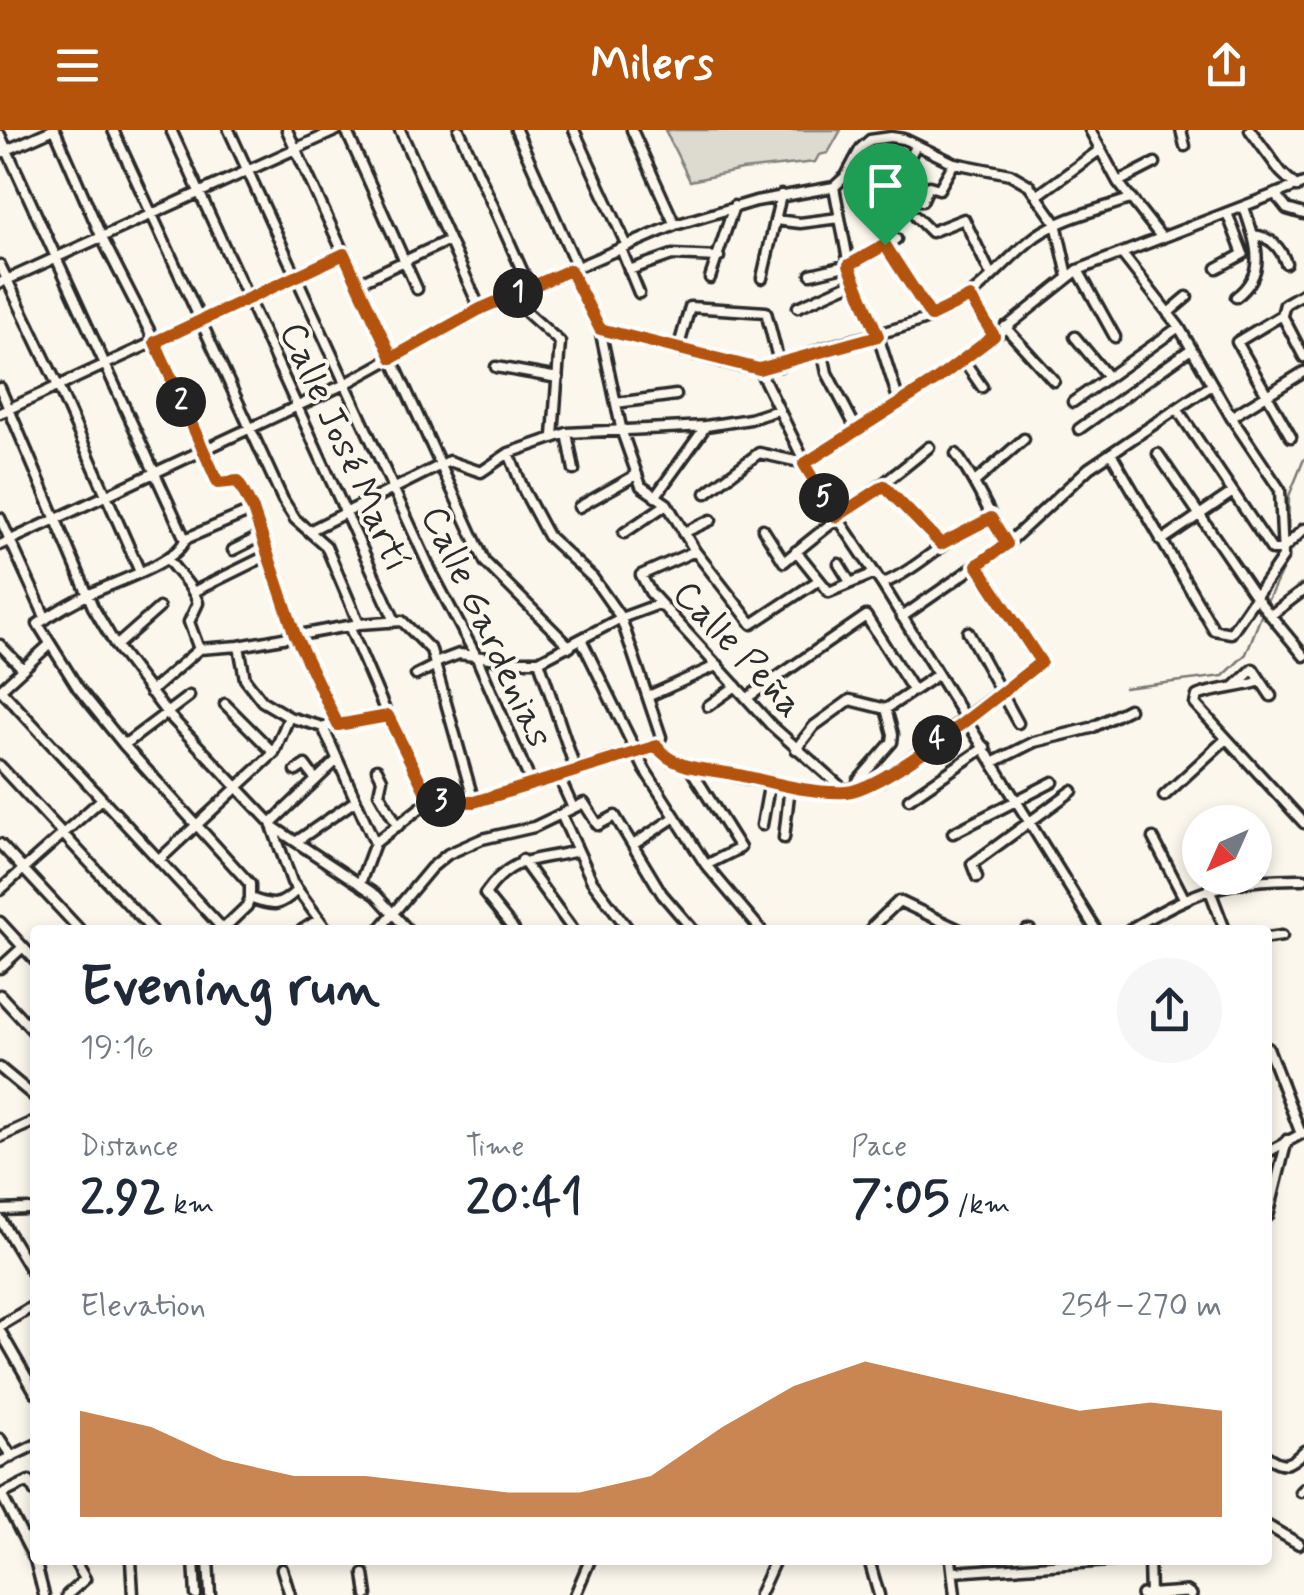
<!DOCTYPE html>
<meta charset="utf-8">
<style>
body{margin:0;font-family:Mynerve,sans-serif;background:#f6f6f7;color:#1f2937;height:100vh;display:flex;flex-direction:column;font-size:38px;white-space:nowrap}
*{box-sizing:border-box;margin:0}
p{font-size:32px;color:#747a83}
.icon{flex:none;width:55px;height:55px;fill:none;stroke:currentColor;stroke-width:2;stroke-linecap:round;stroke-linejoin:round}
.map{position:relative;flex:1;overflow:hidden}
.details{position:absolute;left:30px;top:795px;width:1242px;height:640px;display:flex;flex-direction:column;background:#fff;border-radius:10px;box-shadow:0 5px 15px #0003}
.details>*{flex:none}
.needle{width:65px;rotate:225deg}
.buttons{position:absolute;left:1182px;top:675px;display:grid;gap:20px}
.buttons a{display:grid;place-items:center;width:90px;height:90px;border-radius:50%;background:#fff;box-shadow:0 5px 15px #0003;font-size:50px}
.pin{position:absolute;display:grid;place-items:center;width:85px;height:85px;color:#fff;margin:-102px -42px;border-radius:50% 50% 50% 0;rotate:-45deg;box-shadow:0 0 10px #0007}
.pin .icon{rotate:45deg}
.km{position:absolute;width:50px;height:50px;margin:-25px;border-radius:50%;background:#222;color:#fff;font-size:28px;line-height:50px;text-align:center}
.round{display:grid;place-items:center;flex:none;width:105px;height:105px;border-radius:52px;background:#f6f6f7}
.summary{display:flex;align-items:center;justify-content:space-between;height:170px;padding:0 50px}
h1{font-size:55px;font-weight:700;line-height:75px}
.figures{display:grid;grid-template-columns:repeat(3,1fr);gap:15px;height:170px;padding:10px 50px}
.figures div{display:grid;align-content:center}
.figures b{font-size:50px;font-weight:700}
.figures small{font-size:28px;font-weight:400}
.figures p{font-size:28px}
.chart{height:280px;padding:20px 50px}
.chart p{display:flex;justify-content:space-between}
.chart svg{width:100%;height:180px;margin-top:10px;fill:#b45309;opacity:.7}
header{display:flex;justify-content:space-between;align-items:center;height:130px;padding:0 50px;background:#b45309;color:#fff;font-size:45px;font-weight:700}
.map>svg:first-child{display:block}
</style>
<header><svg class="icon" aria-label="menu" viewBox="0 0 24 24"><path d="M4 6h16M4 12h16M4 18h16"/></svg>Milers<svg class="icon" aria-label="share" viewBox="0 0 24 24"><path d="M12 15V3M7 8l5-5 5 5M5 13v7h14v-7"/></svg></header>
<div class="map">
<svg width="1304" height="1465" viewBox="0 0 1304 1465">
<rect width="100%" height="100%" fill="#fbf7ec"/>
<filter id="ink" filterUnits="userSpaceOnUse"><feTurbulence type="fractalNoise" baseFrequency=".01" numOctaves="2"/><feDisplacementMap in="SourceGraphic" scale="20" xChannelSelector="R" yChannelSelector="G"/><feConvolveMatrix kernelMatrix="1 2 1 2 8 2 1 2 1" color-interpolation-filters="sRGB"/></filter>
<g filter="url(#ink)">
<path fill="#dddad0" stroke="#84827e" stroke-width="2.5" d="M 665,0 L 841,0 L 828,23 L 819,25 L 815,32 L 742,40 L 690,51 Z"/>
<g fill="none" stroke-linecap="round" stroke-linejoin="round">
<path stroke="#7b7a75" stroke-width="2.5" d="M 1288,409 L 1289,366 L 1304,329
M 1266,474 L 1288,428 L 1288,417
M 1124,558 L 1223,546 L 1246,524 L 1263,481"/>
<g stroke="#2b2b2b" stroke-width="15">
<path id="minor" d="M 55,0 L 102,108 L 155,212 L 218,353 L 238,351 L 253,380 L 295,505 L 338,595
M 113,0 L 283,370 L 295,389 L 326,416 L 359,494
M 171,0 L 395,491
M 229,0 L 432,443 L 476,526 L 532,655
M 287,0 L 485,432 L 570,517
M 346,0 L 417,159
M 400,0 L 480,179
M 459,0 L 530,158
M 516,0 L 577,137
M 574,0 L 627,116
M 632,0 L 675,95
M 1090,0 L 1118,52 L 1162,108
M 1181,0 L 1185,16
M 1250,0 L 1281,42 L 1297,57
M 0,5 L 185,409 C 179,432 115,452 92,463 C 74,471 55,482 38,494 L 78,558 L 124,615 L 250,754 L 250,768
M 0,23 L 52,0
M 1118,52 L 1155,33
M 834,57 L 849,135 L 878,206 L 899,272
M 891,61 L 916,15
M 1038,65 L 1101,19
M 1276,65 L 1287,79 L 1304,84
M 922,71 L 929,56 L 939,59 L 954,33
M 916,87 L 931,102 L 964,89 L 991,145
M 775,90 L 800,93 L 839,88
M 1253,105 C 1271,107 1280,117 1286,133
M 885,115 L 931,187
M 621,119 L 639,163
M 0,135 L 58,256 L 140,442
M 1217,138 L 1243,124 L 1227,83
M 571,140 L 600,199 L 622,302 L 641,356 L 667,374 L 695,421 L 752,494 L 819,450
M 629,140 L 672,125 L 719,127
M 1078,140 L 1115,207
M 811,144 L 849,135 L 896,109
M 710,148 L 734,76
M 762,148 L 781,65
M 0,153 L 337,0
M 358,153 L 449,110
M 515,164 L 523,179 L 560,212 L 553,306
M 970,167 L 994,206
M 1236,167 C 1269,142 1255,111 1244,77
M 798,177 L 854,152
M 1168,183 L 1187,167
M 1282,185 L 1304,227
M 1005,197 L 1054,251
M 600,199 L 739,236 C 772,241 792,229 821,219 C 866,205 912,199 954,176 C 985,159 1007,127 1036,106 C 1064,87 1098,80 1130,69
M 1075,207 L 1108,247
M 678,219 L 690,177 L 766,182 L 780,236
M 822,219 L 827,243 L 856,298
M 964,231 L 982,257
M 496,237 L 558,248
M 759,239 L 817,357 L 882,454 L 1096,800
M 0,258 L 93,477 L 116,516 L 166,582 L 271,693 L 292,752 L 327,800
M 1073,272 L 1179,197
M 616,273 L 676,265
M 1177,279 L 1272,420 L 1282,420
M 0,283 L 344,124
M 1231,287 L 1304,242
M 1079,299 L 1191,219
M 567,303 L 574,340
M 1291,307 L 1237,212 L 1282,185 L 1285,174 L 1304,163
M 509,323 L 524,361 L 548,406 L 593,448 L 621,488 L 661,607 L 657,615 L 671,631 L 688,635 C 743,646 831,676 882,650 L 1041,532 L 977,435
M 1111,323 L 1214,500 L 1231,503 L 1283,427 L 1280,360 L 1231,287 L 1179,197 L 1122,124
M 956,324 C 977,353 989,384 1007,414
M 1158,324 L 1257,469 L 1304,526
M 976,351 L 1024,309
M 884,356 L 941,414
M 706,363 L 759,323 L 804,333 L 964,231 L 1078,140 L 1304,53
M 655,367 L 706,296
M 579,377 L 636,345
M 0,388 L 46,489
M 763,399 L 784,432 C 831,391 882,357 929,317
M 309,401 L 449,331 L 481,342 L 509,323 L 567,303 L 706,296 L 750,289 L 778,280
M 624,403 L 667,374
M 683,403 L 711,390
M 185,409 L 253,380
M 1161,411 L 1233,362
M 0,415 L 347,253 L 480,179 L 675,95 L 756,71 L 834,57 L 846,46 L 861,18 L 870,10 L 891,7 L 904,9 L 954,33 L 1010,44 L 1029,55 L 1056,93 L 1068,146
M 233,420 L 261,406
M 1282,420 L 1304,399
M 695,421 L 641,445 L 650,462 L 771,595 L 844,660
M 796,421 L 829,462 L 875,443
M 167,428 C 177,443 193,456 198,473 L 189,492 L 199,519
M 839,434 L 850,452
M 882,454 C 923,437 949,403 991,388
M 195,461 L 268,425
M 1271,485 L 1304,460
M 902,487 L 1007,414 L 1089,338 L 1212,255
M 349,496 L 388,587 L 429,671
M 968,502 L 1018,593
M 582,511 L 645,640 L 706,735 L 761,800
M 0,515 L 23,539
M 116,516 L 159,478
M 239,516 L 245,549 L 262,571 L 289,587 L 323,597 L 388,587
M 539,531 L 576,641
M 435,533 L 459,524 L 513,531 L 539,531 L 621,488 L 659,474
M 416,545 L 436,535
M 1261,551 C 1241,558 1216,558 1197,566 L 1195,574 L 1304,693
M 1234,557 L 1253,539 L 1271,566
M 0,559 L 223,799
M 0,560 L 49,515
M 150,562 L 199,519 L 239,516 L 359,494 L 402,491 L 431,520 L 474,672
M 649,566 L 718,535
M 747,568 L 866,486 L 913,560
M 225,574 L 274,623
M 708,576 L 736,556
M 886,579 L 937,545
M 323,597 L 375,713 L 360,753
M 124,615 L 189,566
M 796,619 L 814,596 L 850,570 L 886,579
M 994,632 L 1034,612 L 1091,598 L 1129,579
M 688,635 L 740,718 L 706,735
M 0,636 L 152,800
M 377,639 L 382,649 L 379,663 L 398,696
M 296,641 L 305,635 L 316,650
M 559,647 L 573,678
M 857,660 L 858,651 L 892,612 L 893,604 L 886,579
M 1164,666 L 1226,609
M 909,669 L 985,617
M 561,684 L 592,751 L 629,800
M 271,693 L 337,630
M 762,695 L 770,651
M 272,696 L 376,765 L 408,800
M 953,703 L 1053,652
M 784,708 L 790,656
M 1153,708 L 1184,768
M 297,711 L 355,671
M 375,713 L 429,671 L 474,672 L 657,615
M 0,714 L 80,800
M 633,715 L 675,687
M 159,730 L 274,623 L 289,587
M 522,730 L 573,800
M 977,747 L 972,734 L 1072,661
M 1209,758 L 1225,800
M 0,760 L 102,669
M 250,768 C 273,777 280,777 297,760
M 0,792 L 35,830
M 222,800 L 247,776 L 250,768
M 302,800 L 318,790
M 379,800 L 431,738 L 448,724 L 482,709 L 534,697 L 584,673 L 598,695 L 615,686 L 662,764 L 693,800
M 514,800 L 485,764 C 513,724 534,732 577,721
M 878,800 L 873,796 L 899,771 L 960,800
M 1027,800 L 1030,800
M 1129,800 C 1195,760 1227,748 1304,749
M 1268,808 L 1282,806
M 0,838 L 23,817
M 0,865 L 35,903
M 1268,918 L 1301,1004
M 0,938 L 35,967
M 0,1007 L 35,991
M 1268,1022 L 1303,1003
M 0,1080 L 28,1079
M 1268,1086 L 1287,1010
M 0,1089 L 35,1147
M 0,1196 L 35,1175
M 0,1201 L 35,1262
M 0,1309 L 12,1327
M 1268,1327 C 1284,1338 1290,1335 1304,1321
M 0,1332 L 35,1315
M 1301,1362 L 1304,1359
M 1,1364 L 35,1430 L 44,1465
M 0,1365 L 29,1351 L 35,1362
M 1268,1396 L 1299,1414
M 131,1430 L 133,1465
M 194,1430 L 196,1465
M 208,1430 L 210,1465
M 869,1430 L 879,1465
M 951,1430 L 955,1465
M 1149,1430 L 1150,1465
M 282,1439 L 290,1465
M 953,1442 L 1123,1430
M 364,1444 L 367,1465
M 67,1465 L 85,1449 L 74,1430
M 575,1465 L 590,1430
M 759,1465 L 775,1430"/>
</g>
<g stroke="#2b2b2b" stroke-width="16">
<path id="tertiary" d="M 1142,1465 L 1187,1462 L 1191,1465"/>
</g>
<use href="#minor" stroke="#fbf7ec" stroke-width="8"/>
<use href="#tertiary" stroke="#fbf7ec" stroke-width="9"/>
</g>
</g>
<g fill="none" stroke-linecap="round" stroke-linejoin="round" filter="url(#ink)">
<g stroke="#fff" stroke-width="20">
<path id="route" d="M 885,115 L 931,186 L 970,167 L 994,206 L 936,250 L 804,334 L 836,387 L 884,356 L 941,414 L 991,388 L 1007,414 L 977,435 L 1041,532 C 1003,561 887,659 846,662 C 808,664 769,651 733,644 C 707,639 671,639 657,616 L 474,672 L 430,671 L 388,586 L 338,595 L 295,505 L 253,380 L 238,351 L 218,353 L 155,212 L 344,124 L 392,228 L 480,179 L 570,140 L 600,199 L 759,239 L 878,206 L 849,135 Z"/>
</g>
<use href="#route" stroke="#b45309" stroke-width="12"/>
</g>
<g text-anchor="middle" stroke-width="8" stroke-linejoin="round" paint-order="stroke">
<g font-size="38" fill="#2b2b2b" stroke="#fbf7ec">
<text transform="translate(346 316) rotate(66)" y="13">Calle José Martí</text>
<text transform="translate(488 496) rotate(65)" y="13">Calle Gardenias</text>
<text transform="translate(739 518) rotate(47)" y="13">Calle Peña</text>
</g>
</g>
</svg>
<div class="buttons">
<a><svg class="needle" viewBox="-14 -14 28 28"><path d="M0-13l5 13h-10z" fill="#e53935"/><path d="M0 13l5-13h-10z" fill="#747a83"/></svg></a>
</div>
<div class="pin" style="left:885px;top:115px;background:#1e9e55"><svg class="icon" aria-label="arrive" viewBox="0 0 24 24"><path d="M6 21V4h12l-3 4 3 4H6"/></svg></div>
<b class="km" style="left:518px;top:163px">1</b>
<b class="km" style="left:181px;top:272px">2</b>
<b class="km" style="left:441px;top:672px">3</b>
<b class="km" style="left:937px;top:610px">4</b>
<b class="km" style="left:824px;top:368px">5</b>
<section class="details">
<div class="summary"><div><h1>Evening run</h1><p>19:16</p></div><a class="round"><svg class="icon" aria-label="share" viewBox="0 0 24 24"><path d="M12 15V3M7 8l5-5 5 5M5 13v7h14v-7"/></svg></a></div>
<div class="figures">
<div><p>Distance</p><b>2.92<small> km</small></b></div>
<div><p>Time</p><b>20:41</b></div>
<div><p>Pace</p><b>7:05<small> /km</small></b></div>
</div>
<div class="chart"><p><span>Elevation</span>254–270 m</p>
<svg viewBox="0 0 160 44" preserveAspectRatio="none"><path d="M0 44V18L10 22L20 30L30 34L40 34L50 36L60 38L70 38L80 34L90 22L100 12L110 6L120 10L130 14L140 18L150 16L160 18V44z"/></svg>
</div>
</section>
</div>
